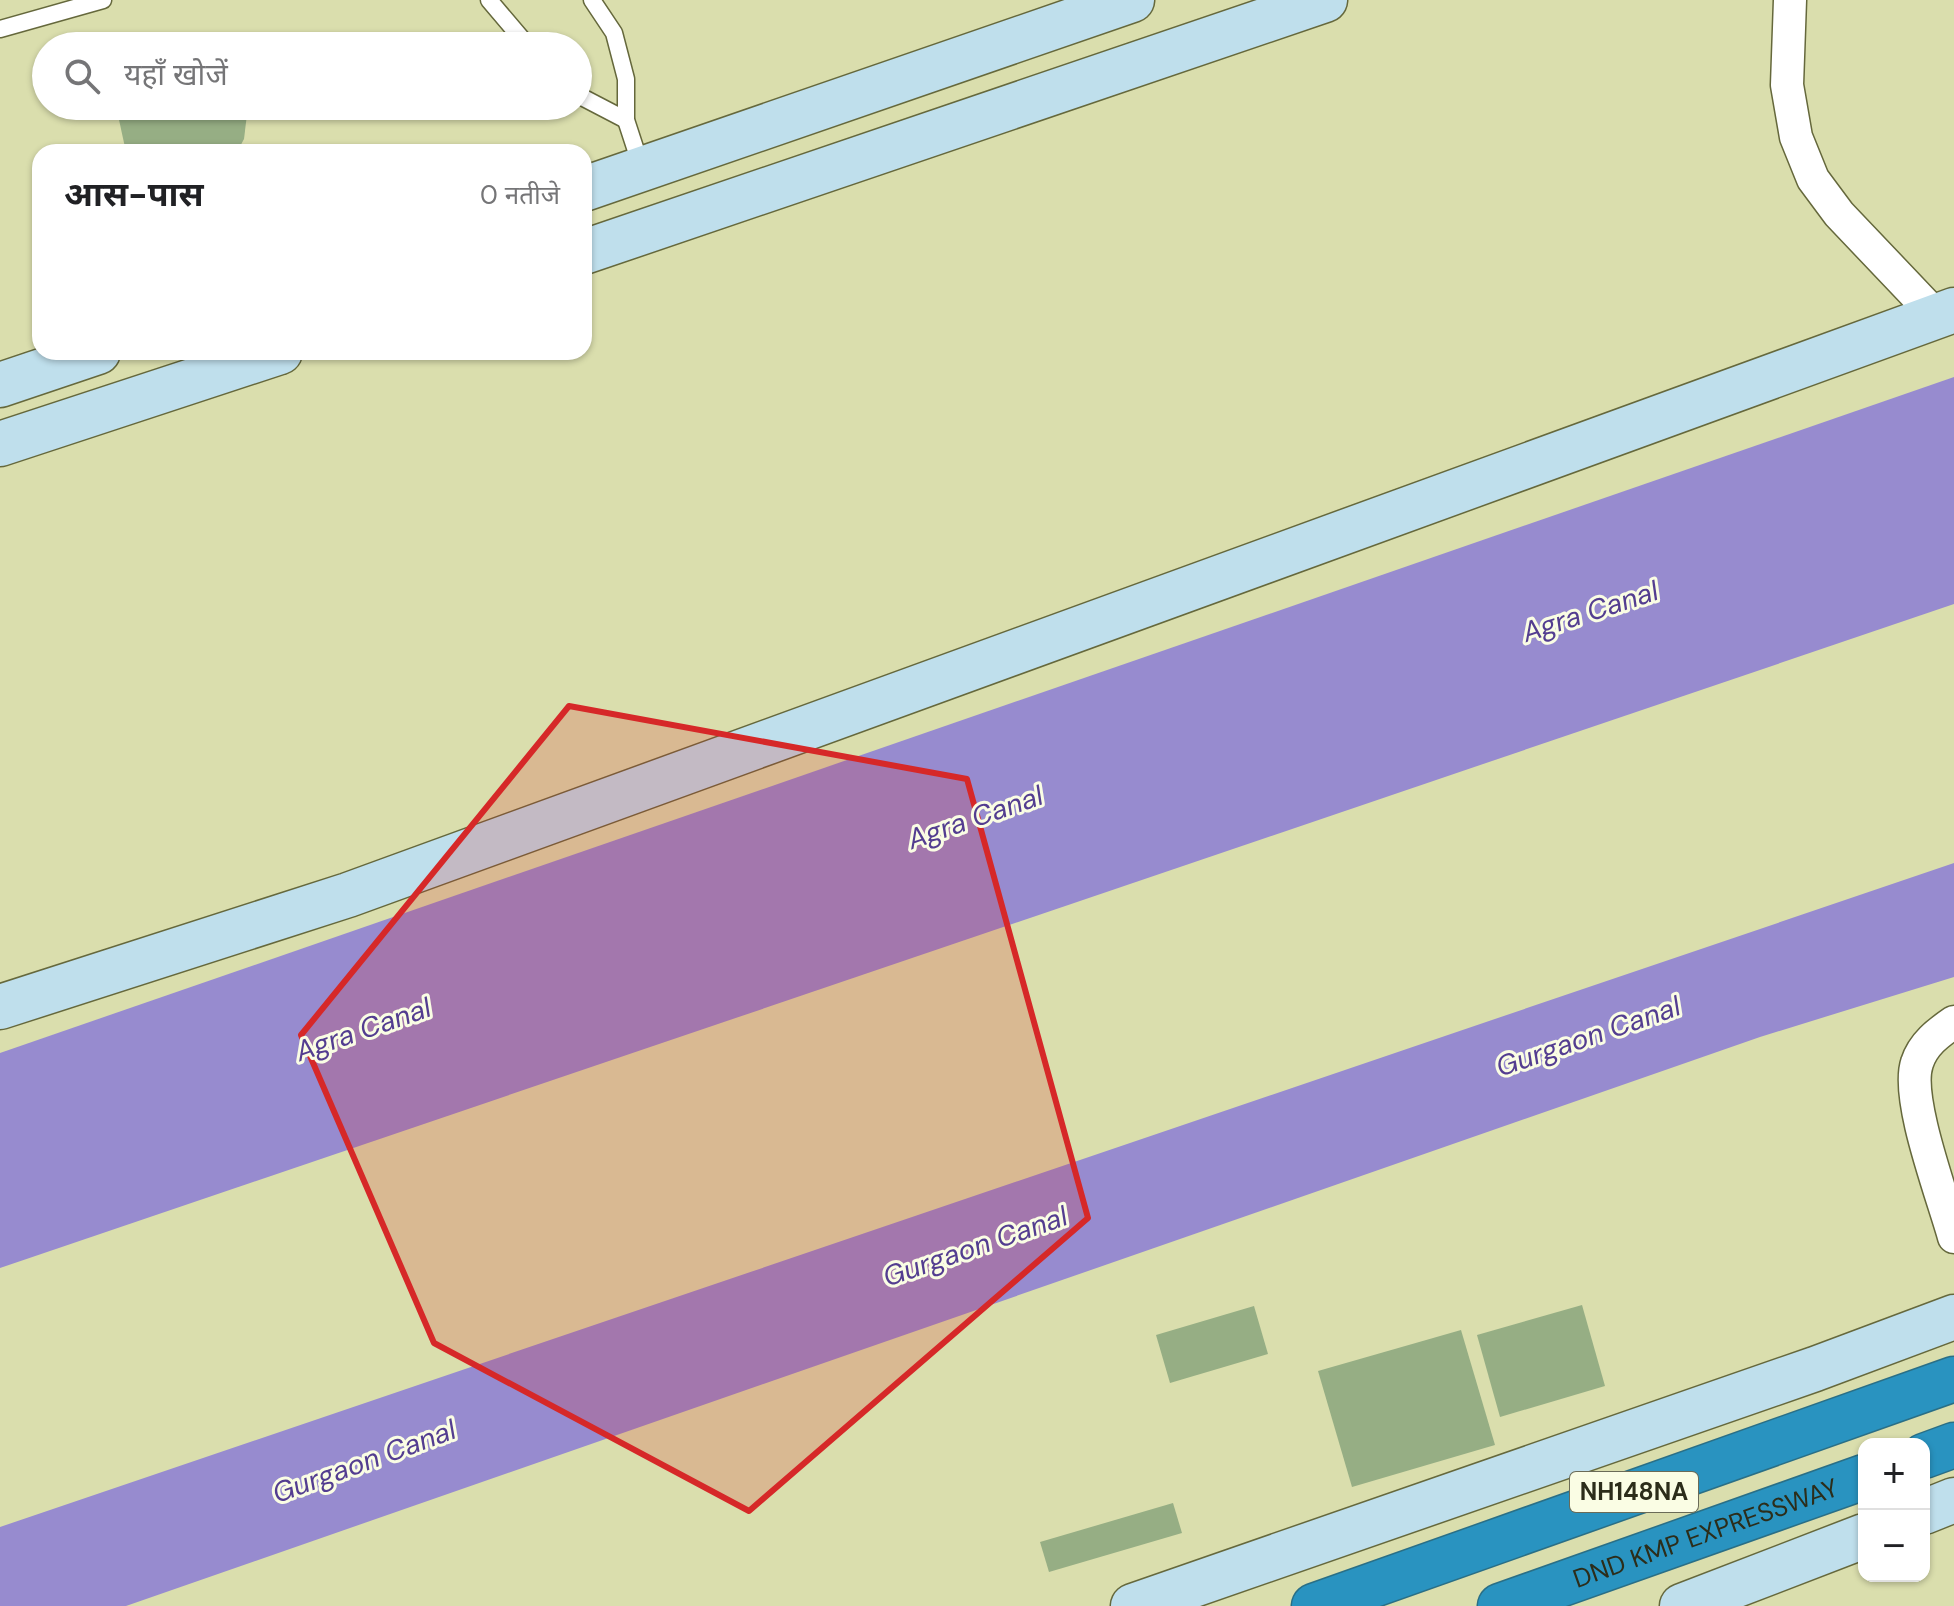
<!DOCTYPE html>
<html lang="hi">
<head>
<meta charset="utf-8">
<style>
	:root { --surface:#fff; --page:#f2f2f2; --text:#202124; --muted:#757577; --line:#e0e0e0 }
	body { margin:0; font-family:"DM Sans","Noto Sans Devanagari",sans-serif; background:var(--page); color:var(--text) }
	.controls { position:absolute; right:24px; bottom:24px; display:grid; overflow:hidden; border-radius:16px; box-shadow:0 2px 6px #0004 }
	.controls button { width:72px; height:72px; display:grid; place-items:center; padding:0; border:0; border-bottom:2px solid var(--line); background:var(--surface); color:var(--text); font:40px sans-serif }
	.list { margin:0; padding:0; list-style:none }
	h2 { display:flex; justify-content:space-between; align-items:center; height:104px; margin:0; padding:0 32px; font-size:34px }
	h2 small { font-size:26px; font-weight:400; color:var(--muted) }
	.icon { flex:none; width:44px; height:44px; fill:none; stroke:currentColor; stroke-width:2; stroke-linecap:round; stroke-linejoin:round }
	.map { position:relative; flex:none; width:1954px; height:1606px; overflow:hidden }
	.search { position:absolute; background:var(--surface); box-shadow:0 2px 6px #0004; left:32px; top:32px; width:560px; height:88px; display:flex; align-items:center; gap:20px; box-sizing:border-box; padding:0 28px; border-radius:44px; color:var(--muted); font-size:30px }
	.panel { position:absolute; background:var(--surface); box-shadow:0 2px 6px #0004; left:32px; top:144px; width:560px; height:216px; border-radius:24px }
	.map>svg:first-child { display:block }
</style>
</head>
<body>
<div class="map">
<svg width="1954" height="1606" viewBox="0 0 1954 1606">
	<rect width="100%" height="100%" fill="#dadead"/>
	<g fill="#978bcf">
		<path d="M 1954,377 L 1954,604 L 0,1268 L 0,1053 Z"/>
		<path d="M 1954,863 L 1954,977 L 1760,1037 L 126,1606 L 0,1606 L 0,1527 Z"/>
	</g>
	<g fill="#96ae84">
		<path d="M 254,37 L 253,46 L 216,46 L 216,45 Z"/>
		<path d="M 116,106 L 248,106 L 244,139 L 237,152 L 126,152 Z"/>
		<path d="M 1582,1305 L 1605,1386 L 1500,1417 L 1477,1335 Z"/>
		<path d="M 1254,1306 L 1268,1354 L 1170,1383 L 1156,1335 Z"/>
		<path d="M 1461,1330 L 1495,1445 L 1352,1487 L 1318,1371 Z"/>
		<path d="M 1173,1503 L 1182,1533 L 1049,1572 L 1040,1542 Z"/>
	</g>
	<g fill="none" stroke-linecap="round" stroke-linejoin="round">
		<defs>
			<g id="lane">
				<path d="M 489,0 L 528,46"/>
				<path d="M 592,0 L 614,33 L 626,79 L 626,120 L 641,166"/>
				<path d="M 0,29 L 103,0"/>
				<path d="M 578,95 L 626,120"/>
			</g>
			<g id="street">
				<path d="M 1790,0 L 1787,85 L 1796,137 L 1813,179 L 1839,214 L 1936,316"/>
				<path d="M 1954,1022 C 1938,1033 1923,1044 1917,1063 C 1905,1098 1943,1197 1954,1237"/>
			</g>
			<g id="secondary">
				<path d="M 584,189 L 1132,0"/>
				<path d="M 584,252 L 1325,0"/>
				<path d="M 0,385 L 98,352"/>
				<path d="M 0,444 L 280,352"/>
				<path d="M 0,1007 L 348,895 L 1954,310"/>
				<path d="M 1924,1512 L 1954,1500"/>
				<path d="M 1133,1606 L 1815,1369 L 1954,1317"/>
				<path d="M 1682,1606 L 1864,1536"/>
			</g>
			<g id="highway">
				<path d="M 1924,1456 L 1954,1445"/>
				<path d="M 1314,1606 L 1954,1379"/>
				<path id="s1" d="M 1500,1606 L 1864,1477"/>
			</g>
		</defs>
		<use href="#lane" stroke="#65683c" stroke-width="19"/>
		<use href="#street" stroke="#65683c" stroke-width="35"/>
		<use href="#secondary" stroke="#65683c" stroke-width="47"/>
		<use href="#highway" stroke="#2a6f86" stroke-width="47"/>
		<use href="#lane" stroke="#fff" stroke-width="16"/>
		<use href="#street" stroke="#fff" stroke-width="32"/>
		<use href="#secondary" stroke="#bfdfec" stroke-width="44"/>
		<use href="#highway" stroke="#2993c0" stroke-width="44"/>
	</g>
	<path fill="#d62828" fill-opacity="0.2" stroke="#d62828" stroke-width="6" stroke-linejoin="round" d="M 569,706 L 967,779 L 1088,1218 L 749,1511 L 434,1343 L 301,1035 Z"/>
	<g text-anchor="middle" stroke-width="6" stroke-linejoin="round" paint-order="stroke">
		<rect fill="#fafde4" stroke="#6a6b57" stroke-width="2" x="1570" y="1472" width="128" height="40" rx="6"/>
		<g font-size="24" font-weight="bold" fill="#2c2d1a">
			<text x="1634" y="1500">NH148NA</text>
		</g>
		<g font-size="26" fill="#2c2d1a" stroke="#fafde4">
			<text dy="9" stroke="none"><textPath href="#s1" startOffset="218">DND KMP EXPRESSWAY</textPath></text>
		</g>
		<g font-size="28" font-style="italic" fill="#533d90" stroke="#fafde4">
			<text transform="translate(1590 611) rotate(-18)" y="10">Agra Canal</text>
			<text transform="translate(975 817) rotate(-19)" y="10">Agra Canal</text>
			<text transform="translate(363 1029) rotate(-19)" y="10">Agra Canal</text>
			<text transform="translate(1588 1036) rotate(-19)" y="10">Gurgaon Canal</text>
			<text transform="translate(975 1246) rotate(-19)" y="10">Gurgaon Canal</text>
			<text transform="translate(364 1461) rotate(-20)" y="10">Gurgaon Canal</text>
		</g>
	</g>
</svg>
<div class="controls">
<button>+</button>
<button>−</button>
</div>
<div class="search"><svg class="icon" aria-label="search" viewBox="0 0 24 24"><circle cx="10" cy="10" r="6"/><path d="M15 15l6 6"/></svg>यहाँ खोजें</div>
<section class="panel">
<h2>आस-पास<small>0 नतीजे</small></h2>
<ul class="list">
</ul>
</section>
</div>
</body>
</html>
